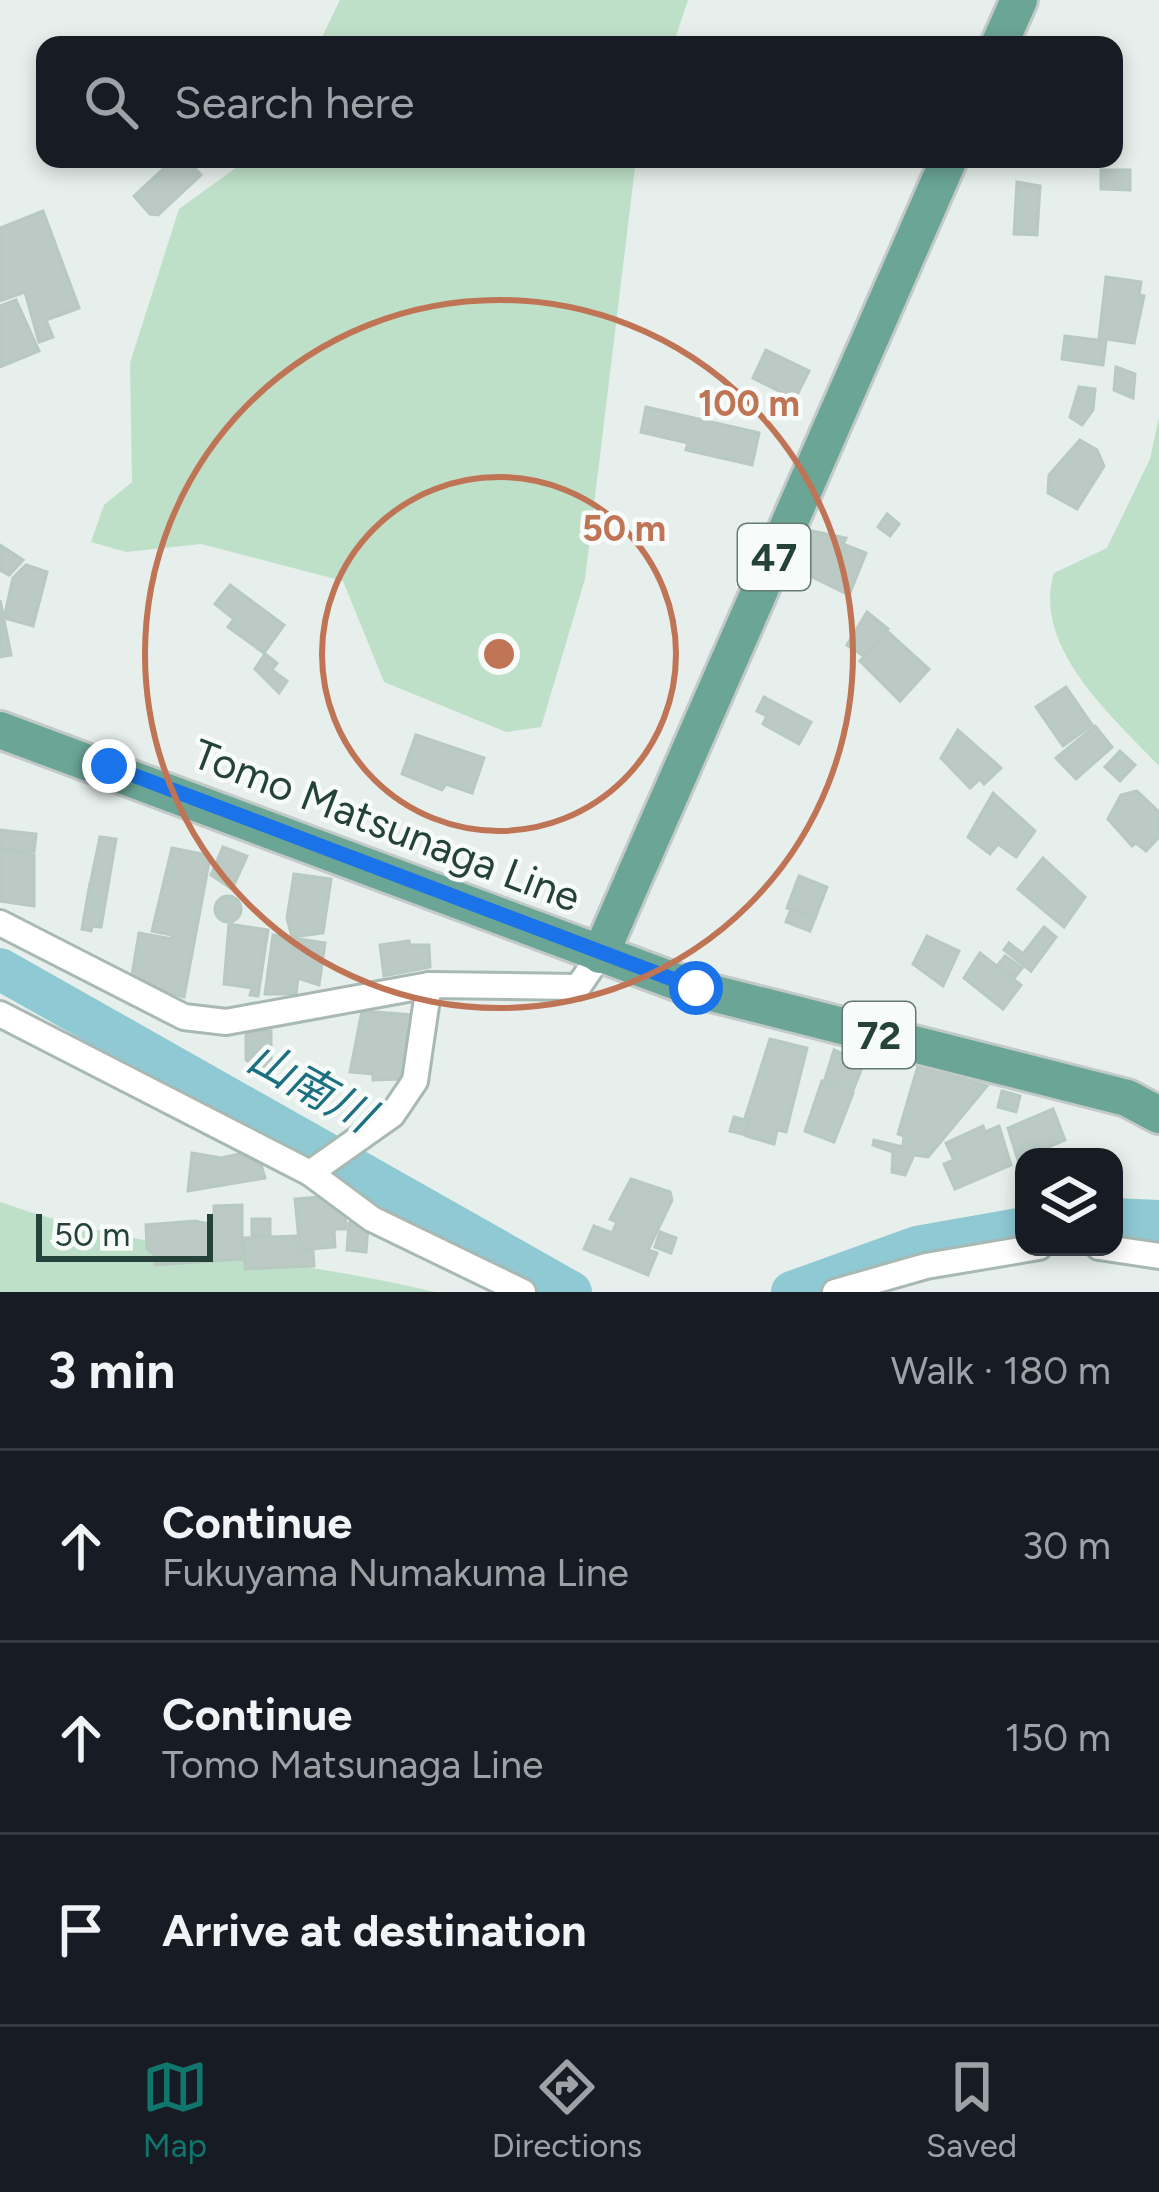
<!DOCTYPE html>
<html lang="en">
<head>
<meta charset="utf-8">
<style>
	:root { --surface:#171b24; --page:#242831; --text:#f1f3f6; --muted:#9ea1a6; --line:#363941; --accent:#0f766e }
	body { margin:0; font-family:Figtree,"Noto Sans JP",sans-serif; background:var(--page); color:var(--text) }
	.controls { position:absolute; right:36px; bottom:36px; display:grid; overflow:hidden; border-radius:24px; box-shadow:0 6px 18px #0003 }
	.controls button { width:108px; height:108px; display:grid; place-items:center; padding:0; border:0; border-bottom:3px solid var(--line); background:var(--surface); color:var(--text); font:60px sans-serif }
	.scale { position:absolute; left:36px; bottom:30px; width:177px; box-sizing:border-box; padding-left:12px; border:6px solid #24423a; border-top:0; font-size:33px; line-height:42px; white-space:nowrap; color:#24423a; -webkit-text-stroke:9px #f7fbf9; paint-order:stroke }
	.stop { position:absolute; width:36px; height:36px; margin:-27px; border:9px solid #1a73e8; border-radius:50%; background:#fff }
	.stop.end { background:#1a73e8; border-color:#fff; box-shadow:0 3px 12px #0008 }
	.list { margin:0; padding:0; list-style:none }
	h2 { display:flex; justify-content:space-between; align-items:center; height:156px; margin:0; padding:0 48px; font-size:51px }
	h2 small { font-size:39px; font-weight:400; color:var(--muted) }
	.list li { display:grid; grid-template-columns:78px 1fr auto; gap:36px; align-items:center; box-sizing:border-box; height:192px; padding:0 48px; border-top:3px solid var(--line) }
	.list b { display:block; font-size:45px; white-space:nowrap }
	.list p { margin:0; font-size:39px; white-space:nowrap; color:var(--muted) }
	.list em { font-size:39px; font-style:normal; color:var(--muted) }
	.icon { flex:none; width:66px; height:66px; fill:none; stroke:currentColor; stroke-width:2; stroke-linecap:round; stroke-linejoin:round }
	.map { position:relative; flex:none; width:1159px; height:1292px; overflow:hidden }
	.search { position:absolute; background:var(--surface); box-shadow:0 6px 18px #0003; left:36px; right:36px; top:36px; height:132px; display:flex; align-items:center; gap:30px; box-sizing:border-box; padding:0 42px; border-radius:24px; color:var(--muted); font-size:45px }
	.sheet { height:732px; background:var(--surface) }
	nav { display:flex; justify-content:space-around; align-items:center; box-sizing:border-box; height:168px; border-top:3px solid var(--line); background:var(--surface); font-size:33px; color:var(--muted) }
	nav a { display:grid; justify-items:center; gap:6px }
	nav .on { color:var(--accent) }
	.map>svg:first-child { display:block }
</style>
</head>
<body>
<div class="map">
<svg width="1159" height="1292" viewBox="0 0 1159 1292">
	<rect width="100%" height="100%" fill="#e6efeb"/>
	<g fill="#bfe0c8">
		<path d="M 340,0 L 688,0 L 673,45 L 318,45 Z"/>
		<path d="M 248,159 L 636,159 L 585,579 L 541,727 L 506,732 L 384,682 L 343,581 L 201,544 L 126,552 L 91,542 L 104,505 L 132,482 L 130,363 L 179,209 Z"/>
		<path d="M 1159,417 L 1159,766 C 1114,718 1031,647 1054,573 L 1107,548 L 1150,459 Z"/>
		<path d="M 0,1202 C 140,1252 290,1257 435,1292 L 0,1292 Z"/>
	</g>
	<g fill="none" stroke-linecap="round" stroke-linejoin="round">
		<g stroke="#8ec9d4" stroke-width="42">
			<path d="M 0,969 L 571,1292"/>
			<path d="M 1114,1219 L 1159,1221"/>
			<path d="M 792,1292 L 917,1247 L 1024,1228"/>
		</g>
	</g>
	<g fill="#bbcac4" stroke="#b8c9c2" stroke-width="3">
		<path d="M 174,159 L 186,159 L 201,175 L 158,215 L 150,214 L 134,196 Z"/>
		<path d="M 1101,170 L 1130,170 L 1130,190 L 1101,189 Z"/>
		<path d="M 1017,182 L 1040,186 L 1037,235 L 1014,234 Z"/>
		<path d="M 43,211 L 79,308 L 46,320 L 53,337 L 39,342 L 25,292 L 0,301 L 0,228 Z"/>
		<path d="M 1106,277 L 1141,282 L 1139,295 L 1144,296 L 1134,343 L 1099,338 Z"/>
		<path d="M 16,300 L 39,351 L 0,367 L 0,306 Z"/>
		<path d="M 1065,336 L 1106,341 L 1103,365 L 1062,359 Z"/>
		<path d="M 766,350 L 809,371 L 795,399 L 753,378 Z"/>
		<path d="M 1116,367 L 1135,374 L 1133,398 L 1114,390 Z"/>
		<path d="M 1079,387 L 1095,389 L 1093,410 L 1082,425 L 1070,417 Z"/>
		<path d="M 646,407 L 759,433 L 752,465 L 686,450 L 688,443 L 641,432 Z"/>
		<path d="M 1080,440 L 1097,450 L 1104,466 L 1077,509 L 1048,493 L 1049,475 Z"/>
		<path d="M 887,514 L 899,524 L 890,536 L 878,527 Z"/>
		<path d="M 812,531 L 846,538 L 843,544 L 866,553 L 849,595 L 796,569 Z"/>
		<path d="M 0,545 L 23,560 L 9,575 L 0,570 Z"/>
		<path d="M 26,565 L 47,572 L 33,626 L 4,618 L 13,578 Z"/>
		<path d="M 230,585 L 284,625 L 264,653 L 228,627 L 234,619 L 215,604 Z"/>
		<path d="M 0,600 L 11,655 L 0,657 Z"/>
		<path d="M 867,612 L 888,629 L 864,656 L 847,645 Z"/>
		<path d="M 887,631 L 929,669 L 900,701 L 860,661 Z"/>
		<path d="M 265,654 L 277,663 L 272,670 L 287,681 L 279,693 L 255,669 Z"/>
		<path d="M 1066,687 L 1092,725 L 1063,746 L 1036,707 Z"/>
		<path d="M 764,697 L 811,722 L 799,744 L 763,724 L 767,716 L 757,711 Z"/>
		<path d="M 1095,726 L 1112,747 L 1076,779 L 1056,758 Z"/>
		<path d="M 958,730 L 1001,768 L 984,784 L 980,779 L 970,788 L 941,758 Z"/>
		<path d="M 416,735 L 484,758 L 472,793 L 446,784 L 442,790 L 402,774 Z"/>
		<path d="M 1120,751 L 1135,765 L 1120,781 L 1105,767 Z"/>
		<path d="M 1137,791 L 1159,812 L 1159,837 L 1146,851 L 1136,843 L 1132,846 L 1108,819 L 1121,795 Z"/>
		<path d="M 993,793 L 1035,831 L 1016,857 L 998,844 L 990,854 L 968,837 Z"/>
		<path d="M 0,830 L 36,834 L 34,852 L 0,849 Z"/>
		<path d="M 100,837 L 116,839 L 101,927 L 92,926 L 91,931 L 82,929 L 90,883 L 98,881 L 91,880 Z"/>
		<path d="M 223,847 L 247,856 L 232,889 L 211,875 Z"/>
		<path d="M 172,848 L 207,855 L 209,862 L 184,997 L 131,981 L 139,933 L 172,939 L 172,935 L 152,931 Z"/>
		<path d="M 0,850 L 34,855 L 34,906 L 0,901 Z"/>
		<path d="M 1043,858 L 1085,897 L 1064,927 L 1018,889 Z"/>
		<path d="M 294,874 L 331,879 L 323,933 L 292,937 L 287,918 Z"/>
		<path d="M 799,876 L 827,887 L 815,918 L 787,908 Z"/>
		<circle cx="228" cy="909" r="13"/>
		<path d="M 791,909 L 815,918 L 810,931 L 786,922 Z"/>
		<path d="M 229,924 L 268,930 L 258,996 L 250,995 L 252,988 L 224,984 Z"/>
		<path d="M 1044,927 L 1056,937 L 1031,971 L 1004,950 L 1009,943 L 1023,954 Z"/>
		<path d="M 273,935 L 325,943 L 319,985 L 298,978 L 296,994 L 265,994 Z"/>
		<path d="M 927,936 L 959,951 L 943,986 L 913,964 Z"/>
		<path d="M 409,941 L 410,945 L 429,945 L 430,967 L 384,976 L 380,945 Z"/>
		<path d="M 980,953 L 1021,985 L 1003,1009 L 964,978 Z"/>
		<path d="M 1005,956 L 1022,968 L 1015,977 L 998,965 Z"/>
		<path d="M 362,1011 L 415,1015 L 402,1079 L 373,1080 L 373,1074 L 350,1072 Z"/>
		<path d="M 246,1031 L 271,1031 L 271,1075 L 246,1060 Z"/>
		<path d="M 770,1039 L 807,1048 L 786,1132 L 777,1130 L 774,1144 L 746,1136 L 750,1119 L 745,1118 Z"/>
		<path d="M 834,1050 L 864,1063 L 853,1090 L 825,1079 Z"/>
		<path d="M 918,1066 L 987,1086 L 928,1157 L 914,1155 L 905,1175 L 892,1172 L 893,1152 L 873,1145 L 874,1140 L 903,1147 L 904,1136 L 898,1134 Z"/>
		<path d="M 822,1081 L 853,1093 L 834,1142 L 805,1131 Z"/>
		<path d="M 1002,1091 L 1020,1096 L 1016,1112 L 998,1107 Z"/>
		<path d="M 1053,1109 L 1065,1140 L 1018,1160 L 1008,1128 Z"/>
		<path d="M 734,1117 L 749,1121 L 746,1135 L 730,1131 Z"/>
		<path d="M 983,1126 L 985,1132 L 999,1126 L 1011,1165 L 955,1189 L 944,1164 L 954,1160 L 946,1143 Z"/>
		<path d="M 248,1152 L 258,1155 L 265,1178 L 188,1191 L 192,1153 L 221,1158 Z"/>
		<path d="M 631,1179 L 670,1192 L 672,1200 L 648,1250 L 657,1253 L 648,1275 L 584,1249 L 594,1226 L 612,1233 L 617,1222 L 610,1219 Z"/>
		<path d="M 331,1196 L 331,1207 L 345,1206 L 346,1229 L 334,1229 L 335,1247 L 300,1250 L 295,1199 Z"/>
		<path d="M 242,1205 L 242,1259 L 155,1265 L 154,1254 L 147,1249 L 146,1225 L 195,1221 L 214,1225 L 214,1206 Z"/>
		<rect x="252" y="1219" width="18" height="17"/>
		<path d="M 355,1220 L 368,1226 L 366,1252 L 347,1250 L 349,1223 Z"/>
		<path d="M 660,1232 L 676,1238 L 671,1253 L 655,1247 Z"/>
		<path d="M 296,1236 L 297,1252 L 313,1251 L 314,1266 L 245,1269 L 244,1238 Z"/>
	</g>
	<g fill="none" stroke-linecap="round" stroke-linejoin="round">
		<defs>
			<g id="minor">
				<path d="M 0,923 L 184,1017 L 226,1022 L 429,985 L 578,987 L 600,955"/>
				<path d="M 0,1014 L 310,1173 L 372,1219 L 523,1292"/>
				<path d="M 310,1173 L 392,1115 L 415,1081 L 429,985"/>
				<path d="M 1099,1247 L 1159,1256"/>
				<path d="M 835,1292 L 926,1266 L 1039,1247"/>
			</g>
			<g id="primary">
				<path d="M 999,45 L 1019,0"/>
				<path d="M 0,730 L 696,989 L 1127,1098 L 1159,1115"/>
				<path d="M 600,955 L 949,159"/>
			</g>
		</defs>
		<use href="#minor" stroke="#a8b8b2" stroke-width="30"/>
		<use href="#primary" stroke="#c2cac8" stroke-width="42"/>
		<use href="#minor" stroke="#fff" stroke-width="24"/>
		<use href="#primary" stroke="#6aa596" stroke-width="36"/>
	</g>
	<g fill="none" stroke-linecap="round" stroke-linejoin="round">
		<path stroke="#1a73e8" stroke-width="15" d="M 109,766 L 696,988"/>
	</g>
	<g fill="none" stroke="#c07456" stroke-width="6">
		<circle cx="499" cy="654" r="177"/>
		<circle cx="499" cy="654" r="354"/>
	</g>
	<g text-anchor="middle" stroke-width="9" stroke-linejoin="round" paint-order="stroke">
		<g fill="#f7fbf9" stroke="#637a73" stroke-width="3">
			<rect x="738" y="524" width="72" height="66" rx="9"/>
			<rect x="843" y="1002" width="72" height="66" rx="9"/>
		</g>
		<g font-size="39" font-weight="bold" fill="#24423a">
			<text x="774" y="571">47</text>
			<text x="879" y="1049">72</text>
		</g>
		<g font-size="42" fill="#24423a" stroke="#f7fbf9">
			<text transform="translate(387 825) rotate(21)" y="15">Tomo Matsunaga Line</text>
		</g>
		<g font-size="45" font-style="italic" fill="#1c6f80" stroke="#f7fbf9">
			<text transform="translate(311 1086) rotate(29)" y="16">山南川</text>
		</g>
	</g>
	<circle cx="499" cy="654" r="18" fill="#c07456" stroke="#f7fbf9" stroke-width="6"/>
	<g font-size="36" text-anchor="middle" font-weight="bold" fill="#c07456" stroke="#f7fbf9" stroke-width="9" stroke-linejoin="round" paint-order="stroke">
		<text x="749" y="416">100 m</text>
		<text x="624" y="541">50 m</text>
	</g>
</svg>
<div class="controls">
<button><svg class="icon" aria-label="layers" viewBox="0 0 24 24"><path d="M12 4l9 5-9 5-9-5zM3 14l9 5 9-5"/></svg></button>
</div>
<div class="scale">50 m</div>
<div class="stop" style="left:696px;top:988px"></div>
<div class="stop end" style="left:109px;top:766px"></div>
<div class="search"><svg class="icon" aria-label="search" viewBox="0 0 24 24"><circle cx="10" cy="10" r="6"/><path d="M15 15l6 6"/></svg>Search here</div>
</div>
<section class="sheet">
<h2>3 min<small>Walk · 180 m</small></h2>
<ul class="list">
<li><svg class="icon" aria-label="ahead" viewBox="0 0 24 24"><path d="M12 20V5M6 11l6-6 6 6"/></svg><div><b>Continue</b><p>Fukuyama Numakuma Line</p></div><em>30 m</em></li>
<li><svg class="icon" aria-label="ahead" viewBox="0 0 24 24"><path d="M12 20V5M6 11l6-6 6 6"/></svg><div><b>Continue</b><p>Tomo Matsunaga Line</p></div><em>150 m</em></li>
<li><svg class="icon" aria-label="arrive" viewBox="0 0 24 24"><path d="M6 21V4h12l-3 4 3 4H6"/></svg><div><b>Arrive at destination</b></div></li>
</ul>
</section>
<nav>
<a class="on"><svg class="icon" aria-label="map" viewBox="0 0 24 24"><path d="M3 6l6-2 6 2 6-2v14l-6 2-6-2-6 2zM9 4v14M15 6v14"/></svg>Map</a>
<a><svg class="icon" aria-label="directions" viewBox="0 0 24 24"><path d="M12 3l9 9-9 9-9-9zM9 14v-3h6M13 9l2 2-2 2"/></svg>Directions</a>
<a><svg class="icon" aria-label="saved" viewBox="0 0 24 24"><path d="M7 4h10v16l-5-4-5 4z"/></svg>Saved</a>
</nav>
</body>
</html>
